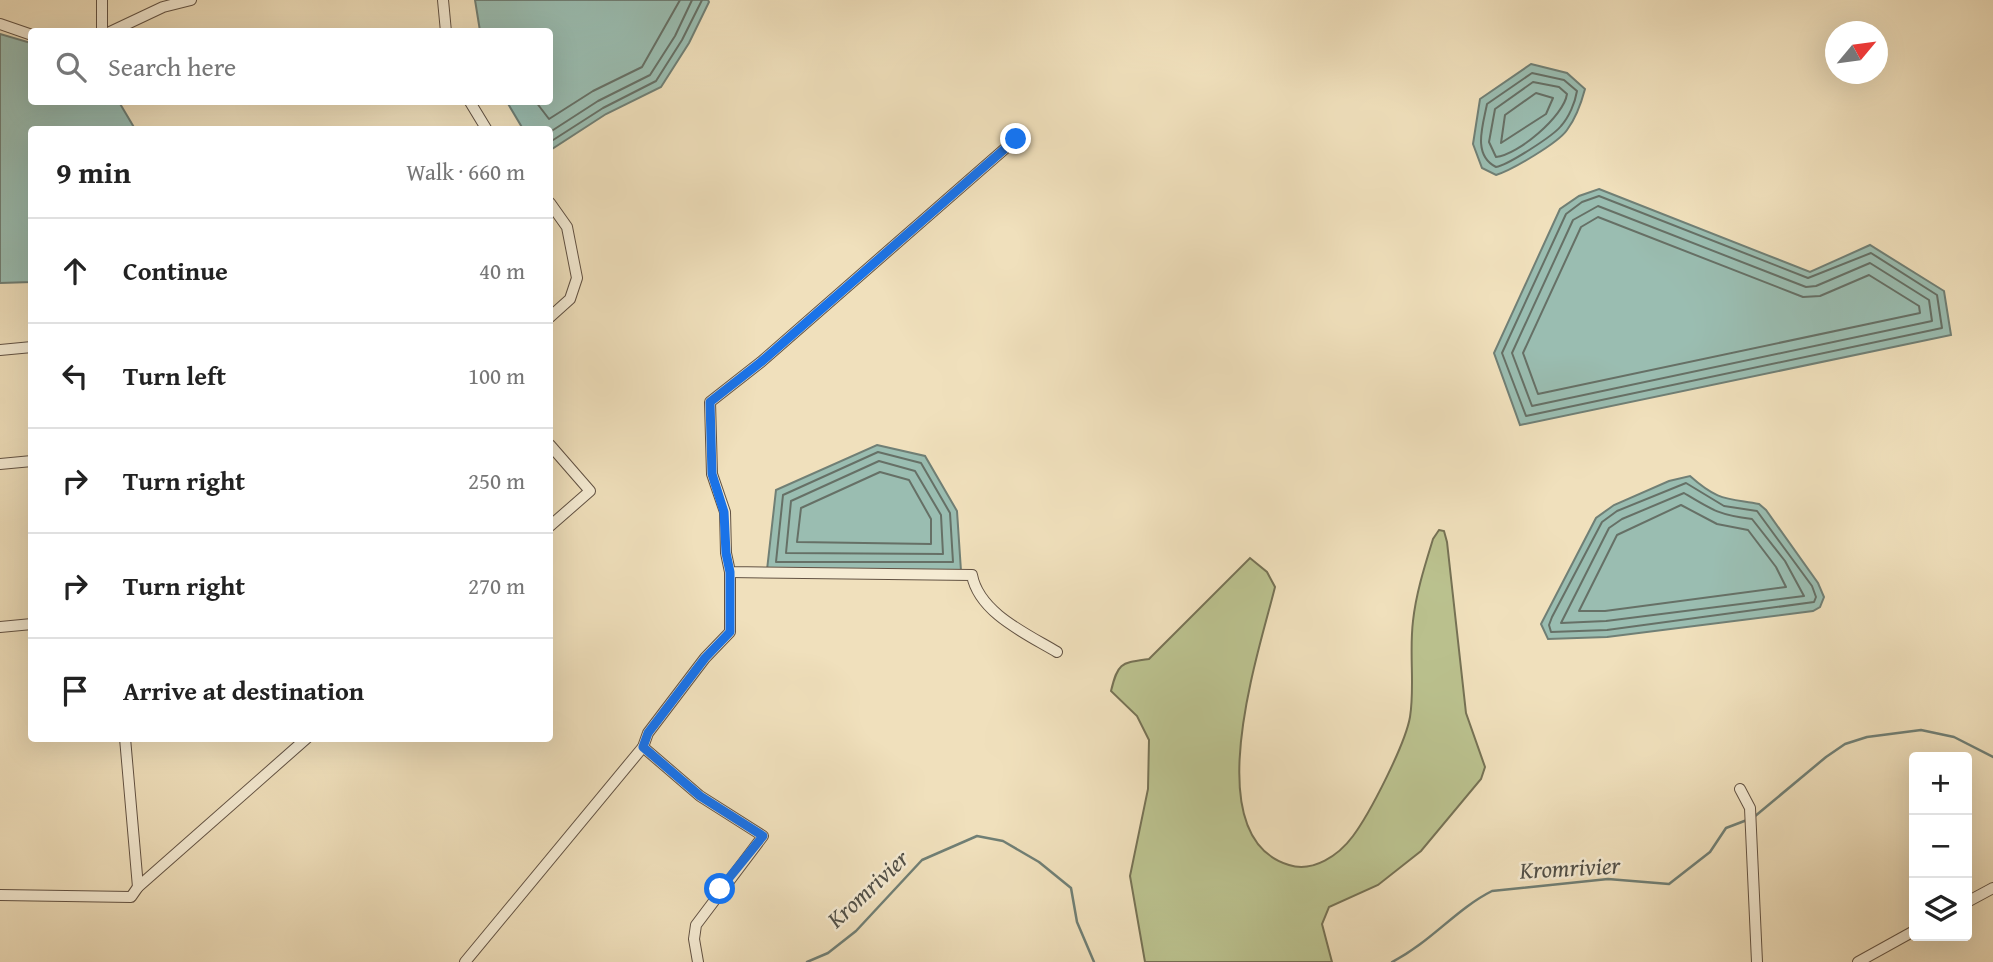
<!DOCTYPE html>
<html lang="en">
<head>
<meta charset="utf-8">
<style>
	:root { --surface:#fff; --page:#f2f2f2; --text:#222; --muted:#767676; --line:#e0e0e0 }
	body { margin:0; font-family:"Gentium Book Plus",serif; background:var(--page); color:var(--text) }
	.controls { position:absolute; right:21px; bottom:21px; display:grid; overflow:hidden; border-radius:7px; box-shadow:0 7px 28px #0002 }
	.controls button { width:63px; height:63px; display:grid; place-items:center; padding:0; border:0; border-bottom:2px solid var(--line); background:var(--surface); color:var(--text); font:35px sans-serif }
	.compass { position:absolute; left:1825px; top:21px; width:63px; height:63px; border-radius:50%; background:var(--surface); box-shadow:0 7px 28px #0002; rotate:61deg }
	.stop { position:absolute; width:21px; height:21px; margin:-16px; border:5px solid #1a73e8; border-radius:50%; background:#fff }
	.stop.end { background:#1a73e8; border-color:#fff; box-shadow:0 2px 7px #0008 }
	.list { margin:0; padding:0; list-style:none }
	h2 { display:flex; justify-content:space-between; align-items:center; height:91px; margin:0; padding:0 28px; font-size:30px }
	h2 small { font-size:23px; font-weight:400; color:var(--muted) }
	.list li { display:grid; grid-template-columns:46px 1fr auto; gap:21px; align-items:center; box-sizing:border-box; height:105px; padding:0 28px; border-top:2px solid var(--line) }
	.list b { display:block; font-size:26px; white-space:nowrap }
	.list em { font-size:23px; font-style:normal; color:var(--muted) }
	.icon { flex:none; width:38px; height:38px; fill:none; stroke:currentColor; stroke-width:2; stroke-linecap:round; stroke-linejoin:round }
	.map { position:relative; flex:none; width:1993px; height:962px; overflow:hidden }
	.search { position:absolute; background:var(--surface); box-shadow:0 7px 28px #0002; left:28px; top:28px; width:525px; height:77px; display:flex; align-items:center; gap:18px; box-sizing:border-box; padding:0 24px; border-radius:7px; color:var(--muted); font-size:26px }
	.panel { position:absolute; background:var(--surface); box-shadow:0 7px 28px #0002; left:28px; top:126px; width:525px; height:616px; border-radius:7px }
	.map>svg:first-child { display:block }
</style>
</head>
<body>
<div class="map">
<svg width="1993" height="962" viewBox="0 0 1993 962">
	<rect width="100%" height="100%" fill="#f0e0bc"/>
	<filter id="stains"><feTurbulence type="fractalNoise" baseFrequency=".00286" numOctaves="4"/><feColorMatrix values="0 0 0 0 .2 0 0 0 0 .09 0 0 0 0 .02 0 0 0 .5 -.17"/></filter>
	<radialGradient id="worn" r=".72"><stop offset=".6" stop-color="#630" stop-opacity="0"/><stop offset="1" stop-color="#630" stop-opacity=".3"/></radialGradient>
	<path fill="#bbc28f" stroke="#767255" stroke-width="2" d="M 1439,530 L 1444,531 L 1447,542 L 1466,713 L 1485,767 L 1481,779 L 1421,851 L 1378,885 L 1329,907 L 1322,924 L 1332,962 L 1145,962 L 1130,876 L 1148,789 L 1149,740 L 1137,716 L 1111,691 C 1118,662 1121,663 1149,659 L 1250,558 L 1267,572 L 1275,587 C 1259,652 1196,837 1289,865 C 1313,873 1339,855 1353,836 C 1370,813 1405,745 1410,717 C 1415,686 1409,653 1413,621 C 1416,593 1425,565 1433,539 Z"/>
	<g fill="#9abdb1" stroke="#707f75" stroke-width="2">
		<path d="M 475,0 L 708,0 L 709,2 L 689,43 L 661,87 L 606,114 L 552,149 L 550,149 L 550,130 L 523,129 L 507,102 L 550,102 L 550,32 L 480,31 Z"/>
		<path d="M 0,34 L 31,43 L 32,102 L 119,102 L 135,129 L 32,130 L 31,282 L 0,283 Z"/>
		<path d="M 1531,64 L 1567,73 L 1585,89 C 1581,104 1576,118 1567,130 C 1558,143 1512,170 1496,175 L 1482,168 L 1473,144 L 1480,99 Z"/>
		<path d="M 1599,189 L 1810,272 L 1870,245 L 1944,291 L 1951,335 L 1520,425 L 1494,353 L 1560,209 L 1579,196 Z"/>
		<path d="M 877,445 L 925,456 L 957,511 L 961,571 L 767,570 L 776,490 Z"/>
		<path d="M 1690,476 C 1718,501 1726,498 1759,504 L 1766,510 L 1818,583 L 1824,597 L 1820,607 L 1813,611 L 1607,637 L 1548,639 L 1541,624 L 1596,518 L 1614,505 L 1669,481 Z"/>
	</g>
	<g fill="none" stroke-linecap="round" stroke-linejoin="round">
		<g stroke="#667066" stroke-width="2">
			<path d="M 1532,73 L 1564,80 L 1577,91 C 1575,103 1569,117 1561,126 C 1553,136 1508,165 1496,167 C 1472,155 1483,125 1487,104 Z"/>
			<path d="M 1533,82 L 1559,87 L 1567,94 C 1564,116 1518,155 1496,157 L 1489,142 L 1495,109 Z"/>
			<path d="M 1536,93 L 1553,98 L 1546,114 L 1501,143 L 1505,115 Z"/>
			<path d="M 536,102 L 549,119 L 593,91 L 642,67 L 680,0"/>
			<path d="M 550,132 L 598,101 L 650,75 L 675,36 L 692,0"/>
			<path d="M 550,142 L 603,108 L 656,81 L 682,40 L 702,0"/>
			<path d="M 1599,196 L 1808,278 L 1871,253 L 1937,295 L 1942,328 L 1526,416 L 1502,353 L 1566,214 L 1582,202 Z"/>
			<path d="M 1598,206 L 1806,287 L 1816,286 L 1870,263 L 1929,300 L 1932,321 L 1532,406 L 1512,353 L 1573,220 Z"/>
			<path d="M 1598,217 L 1803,297 L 1820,296 L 1869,275 L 1919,306 L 1920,313 L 1538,394 L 1523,353 L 1581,227 Z"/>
			<path d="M 878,452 L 921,463 L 950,513 L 953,562 L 776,562 L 783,495 Z"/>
			<path d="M 879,461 L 915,471 L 941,515 L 943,554 L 786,553 L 791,501 Z"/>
			<path d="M 880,472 L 909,480 L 931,519 L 931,544 L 797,542 L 801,508 Z"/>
			<path d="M 1686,483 L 1724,506 L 1757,511 L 1812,586 L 1816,597 L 1814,602 L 1607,630 L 1551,632 L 1549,625 L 1552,617 L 1602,522 L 1617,511 Z"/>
			<path d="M 1684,493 C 1712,510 1719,515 1752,519 L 1785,561 L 1804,596 L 1606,621 L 1561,623 L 1609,528 L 1622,519 Z"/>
			<path d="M 1681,505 L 1717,524 L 1748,530 L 1776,567 L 1786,587 L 1605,611 L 1579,611 L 1617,535 Z"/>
		</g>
		<g stroke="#707f75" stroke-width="2.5">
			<path d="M 1754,817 L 1826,757 L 1845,744 L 1867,737 L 1921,730 L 1954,737 L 1993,757"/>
			<path d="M 807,962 L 828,953 L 856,931 L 922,860 L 977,836 L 1003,841 L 1039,862 L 1071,888 L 1077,922 L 1094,962"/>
			<path d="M 1392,962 C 1431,942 1456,909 1492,891 L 1608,879 L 1669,884 L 1710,852 L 1726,828 L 1747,820"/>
		</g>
		<defs>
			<g id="minor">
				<path d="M 443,0 L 446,32"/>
				<path d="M 0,24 L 32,35"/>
				<path d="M 102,32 L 102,0"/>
				<path d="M 110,32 L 163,7 L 191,0"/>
				<path d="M 470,102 L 487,130"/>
				<path d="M 1016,139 L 761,362 L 710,402 L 712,474 L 725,512 L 726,553 L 730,572 L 972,575 C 979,613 1027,634 1057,652"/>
				<path d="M 550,203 L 567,227 L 577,278 L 570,299 L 550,317"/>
				<path d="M 0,350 L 32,347"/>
				<path d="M 550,445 L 590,491 L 550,526"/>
				<path d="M 0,464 L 32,461"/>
				<path d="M 0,627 L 32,624"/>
				<path d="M 125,738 L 138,887"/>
				<path d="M 1740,789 L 1750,808 L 1757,962"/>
				<path d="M 0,895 L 131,897 L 138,887 L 307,738"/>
				<path d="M 1967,902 L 1993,888"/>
				<path d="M 465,962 L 643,747"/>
				<path d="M 698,962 L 694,939 L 696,925 L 763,836 L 700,796 L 643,747 L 648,733 L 705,658 L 730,632 L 730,572"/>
				<path d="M 1858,962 L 1914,931"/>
			</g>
		</defs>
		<use href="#minor" stroke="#625243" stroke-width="12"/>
		<use href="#minor" stroke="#f5ebd3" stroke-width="10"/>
	</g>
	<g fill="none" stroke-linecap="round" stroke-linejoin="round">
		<path stroke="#1a73e8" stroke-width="9" d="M 720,889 L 763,836 L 700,796 L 643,747 L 648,733 L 705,658 L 730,632 L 730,572 L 726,553 L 724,512 L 712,474 L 710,402 L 761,362 L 1016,139"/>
	</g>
	<g text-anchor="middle" stroke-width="5" stroke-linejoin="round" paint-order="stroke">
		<g font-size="24" font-style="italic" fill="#515048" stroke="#f5ebd3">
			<text transform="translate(1570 868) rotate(-3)" y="8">Kromrivier</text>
			<text transform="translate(868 889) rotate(-43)" y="8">Kromrivier</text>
		</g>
	</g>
	<rect width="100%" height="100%" filter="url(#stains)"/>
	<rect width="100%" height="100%" fill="url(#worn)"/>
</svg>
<div class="controls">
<button>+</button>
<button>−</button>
<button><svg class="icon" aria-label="layers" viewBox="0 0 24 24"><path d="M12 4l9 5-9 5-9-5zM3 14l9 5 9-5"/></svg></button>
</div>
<svg class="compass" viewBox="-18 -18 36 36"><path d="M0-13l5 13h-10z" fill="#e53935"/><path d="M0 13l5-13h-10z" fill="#767676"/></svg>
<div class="stop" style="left:720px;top:889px"></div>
<div class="stop end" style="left:1016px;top:139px"></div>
<div class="search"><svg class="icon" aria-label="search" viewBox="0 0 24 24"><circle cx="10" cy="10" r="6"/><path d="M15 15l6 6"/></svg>Search here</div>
<section class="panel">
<h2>9 min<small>Walk · 660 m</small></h2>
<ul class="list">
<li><svg class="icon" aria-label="ahead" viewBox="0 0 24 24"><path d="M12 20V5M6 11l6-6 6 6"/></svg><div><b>Continue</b></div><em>40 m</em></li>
<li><svg class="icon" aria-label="left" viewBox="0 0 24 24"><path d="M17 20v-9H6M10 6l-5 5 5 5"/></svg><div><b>Turn left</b></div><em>100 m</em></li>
<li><svg class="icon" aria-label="right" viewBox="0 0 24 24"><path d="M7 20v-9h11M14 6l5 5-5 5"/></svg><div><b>Turn right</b></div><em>250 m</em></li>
<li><svg class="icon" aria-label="right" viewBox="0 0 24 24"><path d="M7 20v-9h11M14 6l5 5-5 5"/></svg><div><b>Turn right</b></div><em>270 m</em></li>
<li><svg class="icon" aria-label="arrive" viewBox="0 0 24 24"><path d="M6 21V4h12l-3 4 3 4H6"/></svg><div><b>Arrive at destination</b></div></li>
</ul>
</section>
</div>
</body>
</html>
